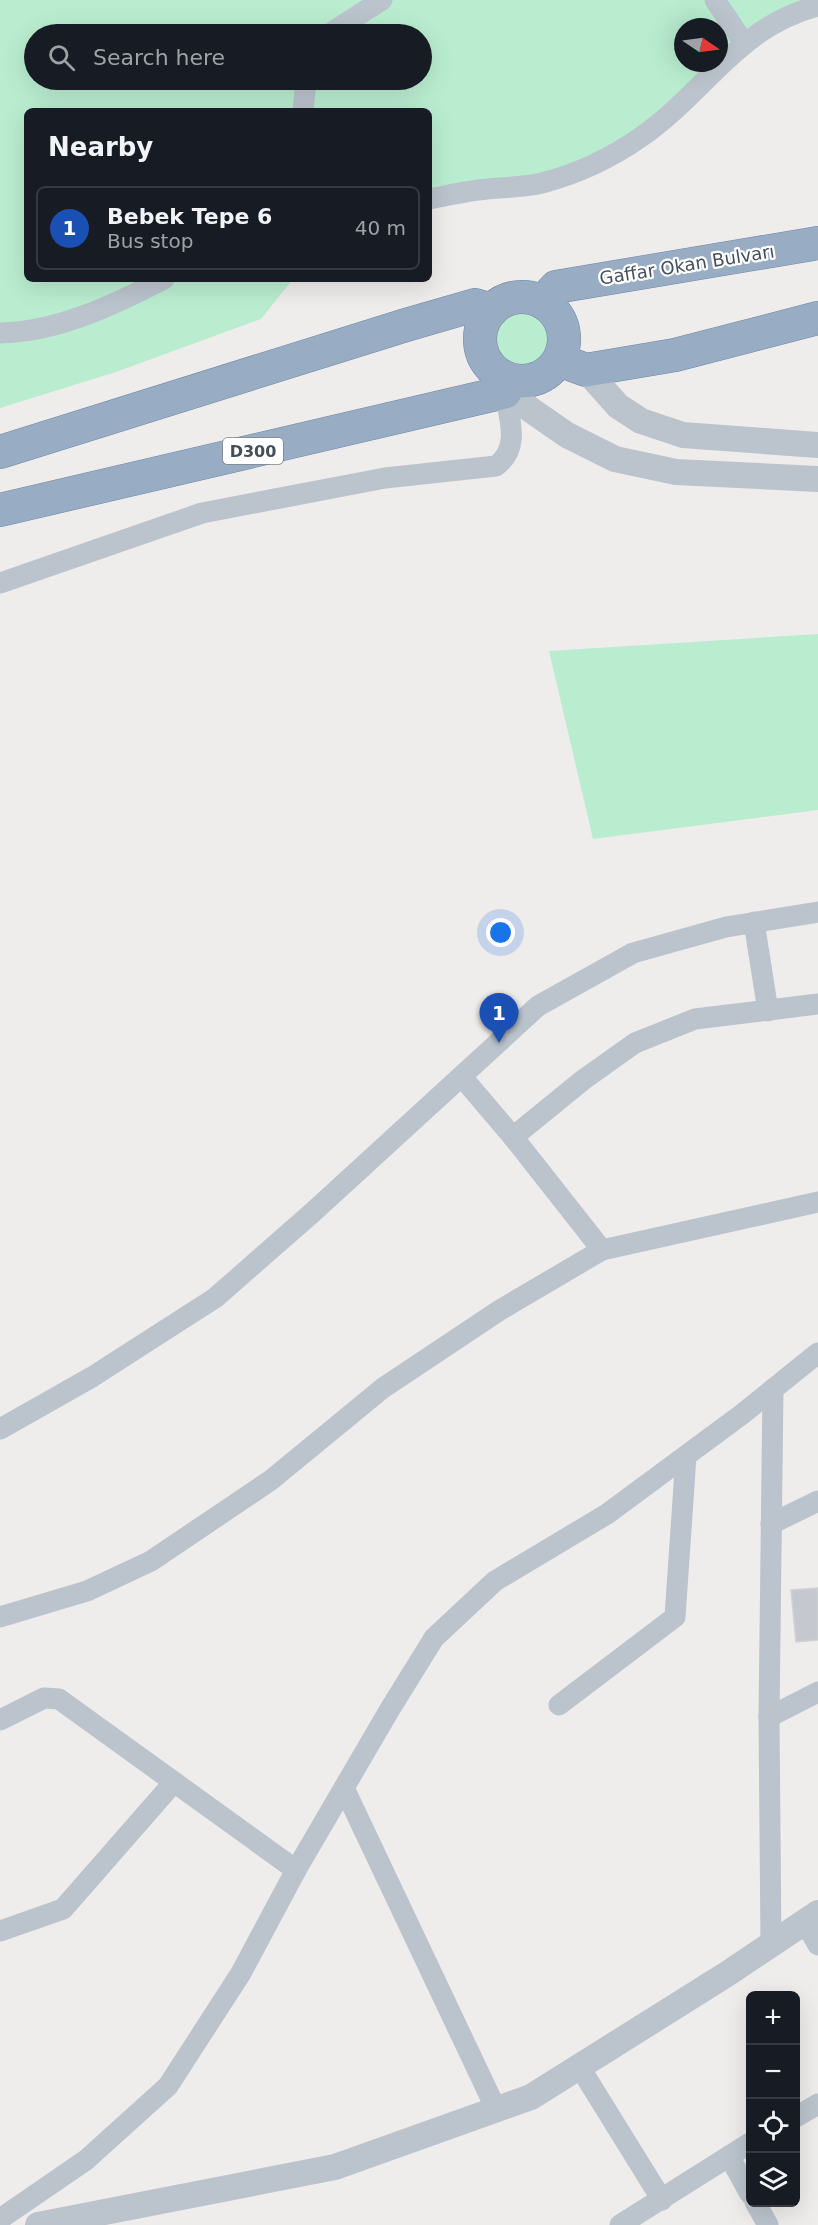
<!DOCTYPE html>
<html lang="en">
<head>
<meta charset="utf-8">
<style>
	:root { --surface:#171b24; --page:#242831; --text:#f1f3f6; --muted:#9ea1a6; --line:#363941; --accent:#1c69da }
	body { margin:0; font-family:"DejaVu Sans",sans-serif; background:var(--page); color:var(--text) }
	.controls { position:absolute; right:18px; bottom:18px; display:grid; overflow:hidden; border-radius:9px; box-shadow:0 6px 24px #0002 }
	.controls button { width:54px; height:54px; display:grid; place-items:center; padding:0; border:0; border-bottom:2px solid var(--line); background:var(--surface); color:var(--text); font:30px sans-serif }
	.compass { position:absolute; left:674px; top:18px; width:54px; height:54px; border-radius:50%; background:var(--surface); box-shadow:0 6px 24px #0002; rotate:103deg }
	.you { position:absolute; left:501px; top:933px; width:21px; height:21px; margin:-15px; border:4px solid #fff; border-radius:50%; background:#1a73e8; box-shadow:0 0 0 9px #1a73e833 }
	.badge { display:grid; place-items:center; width:39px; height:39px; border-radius:50%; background:var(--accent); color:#fff; font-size:20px; font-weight:700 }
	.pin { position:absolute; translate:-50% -50px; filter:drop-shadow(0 2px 3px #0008) }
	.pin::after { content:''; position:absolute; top:32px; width:21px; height:18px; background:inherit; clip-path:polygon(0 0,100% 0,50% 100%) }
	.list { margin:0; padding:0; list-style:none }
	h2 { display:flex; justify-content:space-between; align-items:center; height:78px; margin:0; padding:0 24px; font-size:26px }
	h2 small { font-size:20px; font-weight:400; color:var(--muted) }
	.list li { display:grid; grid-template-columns:39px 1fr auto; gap:18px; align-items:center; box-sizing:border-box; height:84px; margin:0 12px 12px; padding:0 12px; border:2px solid var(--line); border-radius:9px }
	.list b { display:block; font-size:22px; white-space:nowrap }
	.list p { margin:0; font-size:20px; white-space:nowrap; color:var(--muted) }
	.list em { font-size:20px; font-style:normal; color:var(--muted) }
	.icon { flex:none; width:33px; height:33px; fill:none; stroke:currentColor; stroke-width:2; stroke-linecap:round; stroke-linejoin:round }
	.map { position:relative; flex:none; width:818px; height:2225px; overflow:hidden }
	.search { position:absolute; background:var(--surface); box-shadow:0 6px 24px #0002; left:24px; top:24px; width:408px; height:66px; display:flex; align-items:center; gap:15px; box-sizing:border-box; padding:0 21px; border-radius:33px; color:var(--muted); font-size:22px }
	.panel { position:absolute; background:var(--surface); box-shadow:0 6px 24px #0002; left:24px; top:108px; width:408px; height:174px; border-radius:9px }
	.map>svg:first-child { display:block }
</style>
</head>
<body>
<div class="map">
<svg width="818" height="2225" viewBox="0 0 818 2225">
	<rect width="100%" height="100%" fill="#efecec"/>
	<g fill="#baedd0" fill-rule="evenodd">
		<path d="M 0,0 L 818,0 L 777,30 L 635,150 L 429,203 L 429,111 L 27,111 L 27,279 L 293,279 L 261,319 L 116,372 L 0,408 ZM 683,27 L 719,27 L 719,63 L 683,63 ZM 34,34 L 422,34 L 422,80 L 34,80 Z"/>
		<circle cx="522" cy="339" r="26"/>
		<path d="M 818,634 L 818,810 L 593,839 L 549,651 Z"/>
	</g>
	<path fill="#c6c8cf" stroke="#d0d2d8" stroke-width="1.5" d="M 818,1588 L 818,1640 L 796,1642 L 791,1590 Z"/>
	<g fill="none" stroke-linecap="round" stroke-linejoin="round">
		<defs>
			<g id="trunk">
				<circle cx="522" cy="339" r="42"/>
				<path d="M 542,302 L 556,287 L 818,243"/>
				<path d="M 559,360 L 586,370 L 675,355 L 818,318"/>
				<path d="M 0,452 L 406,325 L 475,305 L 492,310"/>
				<path d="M 0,510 L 505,392 L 507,379"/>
			</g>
		</defs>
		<use href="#trunk" stroke="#7088a7" stroke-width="34"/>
		<g stroke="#bbc3cc" stroke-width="21">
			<path d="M 715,0 L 744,43"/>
			<path d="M 329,34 L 382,0"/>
			<path d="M 303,111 L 306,80"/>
			<path d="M 429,199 C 445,196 462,192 478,190 C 500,187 521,188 542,183 C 577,174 611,158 641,137 C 705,93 738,26 818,6"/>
			<path d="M 0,333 C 57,332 114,305 164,279"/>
			<path d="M 0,583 L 202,513 L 385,478 L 496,466 C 521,448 509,418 505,392"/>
			<path d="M 754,922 L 768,1011"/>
			<path d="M 462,1077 L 513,1137 L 602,1250"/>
			<path d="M 513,1137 L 583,1080 L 635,1043 L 695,1019 L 818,1004"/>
			<path d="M 0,1429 L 92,1377 L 215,1298 L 312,1213 L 538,1006 L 633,953 L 726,927 L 818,912"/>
			<path d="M 771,1524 L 818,1501"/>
			<path d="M 0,1617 L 87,1591 L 151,1561 L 271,1480 L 383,1388 L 500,1310 L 602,1250 L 818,1202"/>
			<path d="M 559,1705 L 675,1617 L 686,1456"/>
			<path d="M 769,1717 L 818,1692"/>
			<path d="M 0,1720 L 44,1698 L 59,1699 L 296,1870"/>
			<path d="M 344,1788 L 496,2109"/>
			<path d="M 805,1922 L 818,1945"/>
			<path d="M 0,1931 L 63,1909 L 174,1782"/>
			<path d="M 771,1944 L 769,1717 L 773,1389"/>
			<path d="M 579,2066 L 662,2200"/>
			<path d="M 796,2117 L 818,2104"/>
			<path d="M 729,2156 L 750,2194"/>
			<path d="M 755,2202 L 768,2225"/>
			<path d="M 0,2219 L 86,2160 L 168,2086 L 241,1973 L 296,1870 L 390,1709 L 434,1638 L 495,1581 L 607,1514 L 741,1415 L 818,1353"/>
			<path d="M 620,2225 L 750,2143"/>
		</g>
		<g stroke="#bbc3cc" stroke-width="26">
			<path d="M 586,370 L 618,406 L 641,421 L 683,435 L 818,445"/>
			<path d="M 505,392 L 567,435 L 615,459 L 676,472 L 818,479"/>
			<path d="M 38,2225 L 335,2167 L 531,2097 L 727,1974 L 818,1913"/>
		</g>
		<use href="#trunk" stroke="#98acc3" stroke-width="33"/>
	</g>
	<g text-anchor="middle" stroke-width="4.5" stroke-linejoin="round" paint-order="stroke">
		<rect fill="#fff" stroke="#7d848b" stroke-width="1.5" x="223" y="438" width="60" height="26" rx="4.5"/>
		<g font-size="16" font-weight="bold" fill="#454f59">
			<text x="253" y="457">D300</text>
		</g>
		<g font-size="18" fill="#454f59" stroke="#fff">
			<text transform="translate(687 265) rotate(-9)" y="6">Gaffar Okan Bulvarı</text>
		</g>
	</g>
</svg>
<div class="controls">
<button>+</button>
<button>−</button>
<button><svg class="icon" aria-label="locate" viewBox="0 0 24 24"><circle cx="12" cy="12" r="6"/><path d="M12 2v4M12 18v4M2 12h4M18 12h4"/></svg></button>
<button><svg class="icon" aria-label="layers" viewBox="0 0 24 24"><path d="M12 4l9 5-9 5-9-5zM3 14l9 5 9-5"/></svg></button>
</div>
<svg class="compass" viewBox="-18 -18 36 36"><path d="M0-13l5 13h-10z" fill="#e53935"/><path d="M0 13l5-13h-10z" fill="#9ea1a6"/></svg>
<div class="you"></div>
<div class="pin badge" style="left:499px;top:1043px;background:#1a4fb4">1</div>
<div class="search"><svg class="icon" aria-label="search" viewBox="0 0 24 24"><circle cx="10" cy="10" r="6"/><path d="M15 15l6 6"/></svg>Search here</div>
<section class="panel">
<h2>Nearby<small></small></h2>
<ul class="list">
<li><span class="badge" style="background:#1a4fb4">1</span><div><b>Bebek Tepe 6</b><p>Bus stop</p></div><em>40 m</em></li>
</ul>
</section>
</div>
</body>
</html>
